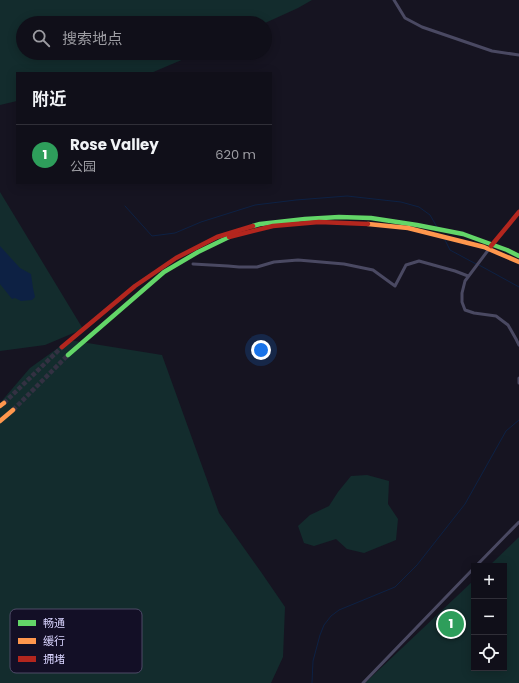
<!DOCTYPE html>
<html lang="zh">
<head>
<meta charset="utf-8">
<style>
	:root { --surface:#100f19; --page:#1e1d26; --text:#f1f3f6; --muted:#9c9ca2; --line:#302f38; --accent:#0b8043 }
	body { margin:0; font-family:Poppins,"Noto Sans SC",sans-serif; background:var(--page); color:var(--text) }
	.controls { position:absolute; right:12px; bottom:12px; display:grid; overflow:hidden; border-radius:0px; box-shadow:0 2px 10px #0003 }
	.controls button { width:36px; height:36px; display:grid; place-items:center; padding:0; border:0; border-bottom:1px solid var(--line); background:var(--surface); color:var(--text); font:20px sans-serif }
	.you { position:absolute; left:261px; top:350px; width:14px; height:14px; margin:-10px; border:3px solid #fff; border-radius:50%; background:#1a73e8; box-shadow:0 0 0 6px #1a73e833 }
	.badge { display:grid; place-items:center; width:26px; height:26px; border-radius:50%; background:var(--accent); color:#fff; font-size:13px; font-weight:700 }
	.pin { position:absolute; translate:-50% -50%; border:2px solid #fff; box-shadow:0 1px 4px #0006 }
	.list { margin:0; padding:0; list-style:none }
	h2 { display:flex; justify-content:space-between; align-items:center; height:52px; margin:0; padding:0 16px; font-size:17px }
	h2 small { font-size:13px; font-weight:400; color:var(--muted) }
	.list li { display:grid; grid-template-columns:26px 1fr auto; gap:12px; align-items:center; box-sizing:border-box; height:60px; padding:0 16px; border-top:1px solid var(--line) }
	.list b { display:block; font-size:15px; white-space:nowrap }
	.list p { margin:0; font-size:13px; white-space:nowrap; color:var(--muted) }
	.list em { font-size:13px; font-style:normal; color:var(--muted) }
	.icon { flex:none; width:22px; height:22px; fill:none; stroke:currentColor; stroke-width:2; stroke-linecap:round; stroke-linejoin:round }
	.map { position:relative; flex:none; width:519px; height:683px; overflow:hidden }
	.search { position:absolute; background:var(--surface); box-shadow:0 2px 10px #0003; left:16px; top:16px; width:256px; height:44px; display:flex; align-items:center; gap:10px; box-sizing:border-box; padding:0 14px; border-radius:22px; color:var(--muted); font-size:15px }
	.panel { position:absolute; background:var(--surface); box-shadow:0 2px 10px #0003; left:16px; top:72px; width:256px; height:112px; border-radius:0px }
	.map>svg:first-child { display:block }
</style>
</head>
<body>
<div class="map">
<svg width="519" height="683" viewBox="0 0 519 683">
	<rect width="100%" height="100%" fill="#161421"/>
	<g fill="#132c2d">
		<path d="M 0,0 L 312,0 L 298,8 L 265,23 L 23,23 L 23,53 L 198,53 L 151,73 L 17,73 L 17,101 L 0,105 Z"/>
		<path d="M 0,192 L 83,329 L 45,345 L 0,351 Z"/>
		<path d="M 69,340 L 162,355 L 219,513 L 261,572 L 285,607 L 283,657 L 271,683 L 0,683 L 0,403 L 30,368 Z"/>
		<path d="M 367,475 L 389,481 L 388,504 L 398,519 L 396,540 L 364,553 L 347,549 L 336,539 L 314,546 L 304,543 L 298,526 L 310,515 L 329,506 L 338,492 L 351,476 Z"/>
		<path d="M 519,537 L 519,683 L 365,683 L 474,580 L 474,668 L 504,668 L 504,566 L 489,566 Z"/>
	</g>
	<path fill="#0d2144" d="M 0,246 L 20,268 L 31,274 L 33,288 L 35,297 L 32,300 L 21,301 L 15,298 L 12,299 L 0,284 Z"/>
	<g fill="none" stroke-linecap="round" stroke-linejoin="round">
		<g stroke="#0d2144" stroke-width="1">
			<path d="M 125,206 L 152,236 L 175,233 L 201,222 L 255,205 L 296,200 L 347,196 L 401,202 L 419,207 L 430,215 L 437,227"/>
			<path d="M 444,238 L 450,250 L 476,264"/>
			<path d="M 479,265 L 519,287"/>
			<path d="M 312,683 L 313,661 L 320,635 L 324,625 L 331,616 L 339,610 L 395,587 L 417,565 L 465,504 L 506,431 L 519,420"/>
		</g>
		<g stroke="#333142" stroke-width="4.5" stroke-dasharray="4.5 2" stroke-linecap="butt">
			<path d="M 4,403 L 62,347"/>
			<path d="M 13,410 L 68,355"/>
		</g>
		<g stroke="#4a4962" stroke-width="3">
			<path d="M 394,0 L 405,18 L 422,27 L 492,51 L 519,55"/>
			<path d="M 489,249 L 465,281 L 462,293 L 462,302 L 465,310 L 474,313 L 496,316 L 508,325 L 516,339 L 519,345"/>
			<path d="M 193,264 L 228,266 L 239,267 L 257,267 L 274,262 L 298,260 L 344,264 L 373,270 L 395,286 L 406,265 L 419,261 L 455,271 L 468,276"/>
			<path d="M 519,378 L 519,383"/>
			<path d="M 476,566 L 519,522"/>
			<path d="M 363,683 L 474,568"/>
		</g>
		<g stroke="#63d668" stroke-width="4.5">
			<path d="M 253,226 L 260,224 L 305,219 L 339,217 L 371,218 L 417,225 L 463,234 L 507,250 L 519,256"/>
			<path d="M 68,355 L 164,272 L 198,252 L 229,237"/>
		</g>
		<g stroke="#ff974d" stroke-width="4.5">
			<path d="M 368,224 L 408,228 L 484,247 L 519,262"/>
			<path d="M 0,406 L 4,403"/>
			<path d="M 0,421 L 13,410"/>
		</g>
		<g stroke="#b3261e" stroke-width="4.5">
			<path d="M 229,237 L 273,226 L 319,222 L 368,224"/>
			<path d="M 491,246 L 519,212"/>
			<path d="M 62,347 L 135,286 L 176,258 L 217,237 L 253,226"/>
		</g>
	</g>
	<rect x="10" y="609" width="132" height="64" rx="6" fill="#130f26" stroke="#4e4a67" stroke-width="1"/>
	<rect x="18" y="620" width="18" height="6" fill="#63d668"/>
	<rect x="18" y="638" width="18" height="6" fill="#ff974d"/>
	<rect x="18" y="656" width="18" height="6" fill="#b3261e"/>
	<g font-size="11" fill="#d9d4ff">
		<text x="43" y="627">畅通</text>
		<text x="43" y="645">缓行</text>
		<text x="43" y="663">拥堵</text>
	</g>
</svg>
<div class="controls">
<button>+</button>
<button>−</button>
<button><svg class="icon" aria-label="locate" viewBox="0 0 24 24"><circle cx="12" cy="12" r="6"/><path d="M12 2v4M12 18v4M2 12h4M18 12h4"/></svg></button>
</div>
<div class="you"></div>
<div class="pin badge" style="left:451px;top:624px;background:#2e9e5b">1</div>
<div class="search"><svg class="icon" aria-label="search" viewBox="0 0 24 24"><circle cx="10" cy="10" r="6"/><path d="M15 15l6 6"/></svg>搜索地点</div>
<section class="panel">
<h2>附近<small></small></h2>
<ul class="list">
<li><span class="badge" style="background:#2e9e5b">1</span><div><b>Rose Valley</b><p>公园</p></div><em>620 m</em></li>
</ul>
</section>
</div>
</body>
</html>
